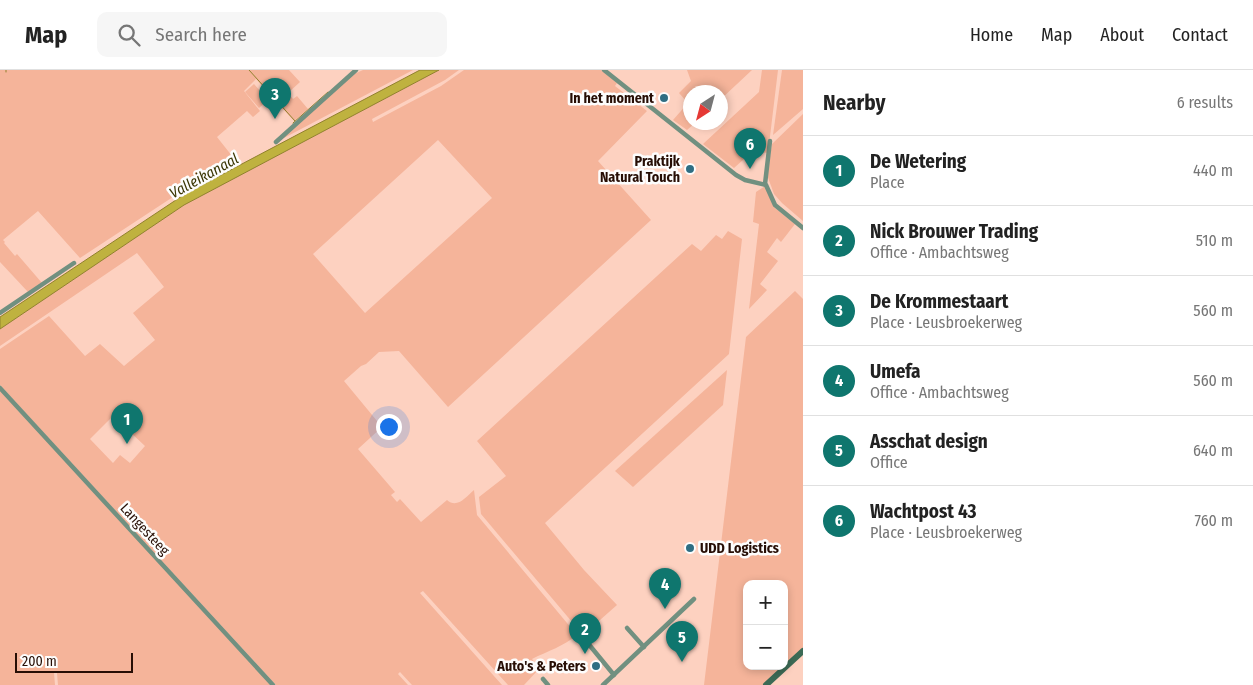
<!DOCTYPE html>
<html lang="en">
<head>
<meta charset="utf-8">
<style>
	:root { --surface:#fff; --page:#f6f6f6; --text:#222; --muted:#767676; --line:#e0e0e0; --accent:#0f766e }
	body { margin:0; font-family:"Fira Sans Condensed",sans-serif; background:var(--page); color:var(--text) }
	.controls { position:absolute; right:15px; bottom:15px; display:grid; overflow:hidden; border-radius:10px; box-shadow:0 2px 8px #0003 }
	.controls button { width:45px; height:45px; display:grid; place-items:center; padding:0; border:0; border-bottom:1px solid var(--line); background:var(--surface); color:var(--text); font:25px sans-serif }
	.compass { position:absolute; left:683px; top:15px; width:45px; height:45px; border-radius:50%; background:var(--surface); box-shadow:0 2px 8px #0003; rotate:216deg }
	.scale { position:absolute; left:15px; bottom:12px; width:118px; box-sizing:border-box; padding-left:5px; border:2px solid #270e05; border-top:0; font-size:14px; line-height:18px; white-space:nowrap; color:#270e05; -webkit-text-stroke:4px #fdfdfd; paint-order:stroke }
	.you { position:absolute; left:388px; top:356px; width:18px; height:18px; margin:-12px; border:4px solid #fff; border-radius:50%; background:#1a73e8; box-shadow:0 0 0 8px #1a73e833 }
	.badge { display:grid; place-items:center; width:32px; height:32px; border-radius:50%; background:var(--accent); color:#fff; font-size:16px; font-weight:700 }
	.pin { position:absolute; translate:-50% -41px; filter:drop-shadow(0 1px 2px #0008) }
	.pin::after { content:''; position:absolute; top:26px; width:18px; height:15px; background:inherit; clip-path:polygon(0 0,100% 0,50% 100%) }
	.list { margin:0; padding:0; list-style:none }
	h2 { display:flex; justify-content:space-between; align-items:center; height:65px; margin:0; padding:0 20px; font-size:21px }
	h2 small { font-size:16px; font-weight:400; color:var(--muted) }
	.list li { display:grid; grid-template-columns:32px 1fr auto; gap:15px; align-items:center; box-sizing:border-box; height:70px; padding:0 20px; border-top:1px solid var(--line) }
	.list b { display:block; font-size:19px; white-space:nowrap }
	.list p { margin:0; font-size:16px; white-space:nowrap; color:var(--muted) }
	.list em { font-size:16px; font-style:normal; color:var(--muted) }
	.icon { flex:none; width:28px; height:28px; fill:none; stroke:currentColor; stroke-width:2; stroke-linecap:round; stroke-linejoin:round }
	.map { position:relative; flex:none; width:803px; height:615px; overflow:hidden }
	header { display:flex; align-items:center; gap:30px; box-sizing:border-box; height:70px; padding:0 25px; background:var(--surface); border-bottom:1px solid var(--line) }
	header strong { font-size:24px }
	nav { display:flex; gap:28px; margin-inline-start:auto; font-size:18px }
	.search { width:350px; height:45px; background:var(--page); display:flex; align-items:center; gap:12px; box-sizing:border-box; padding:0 18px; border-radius:10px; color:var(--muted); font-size:19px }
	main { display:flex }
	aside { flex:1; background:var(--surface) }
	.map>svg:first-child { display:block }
</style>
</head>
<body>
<header>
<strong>Map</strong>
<div class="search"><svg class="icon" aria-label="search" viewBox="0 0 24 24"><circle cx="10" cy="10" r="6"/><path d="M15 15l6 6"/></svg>Search here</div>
<nav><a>Home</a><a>Map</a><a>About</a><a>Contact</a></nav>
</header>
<main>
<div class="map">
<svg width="803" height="615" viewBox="0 0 803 615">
	<rect width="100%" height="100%" fill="#fdd1c0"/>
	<g fill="#f5b49a" fill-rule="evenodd">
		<path d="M 0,0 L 289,0 L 300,12 L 288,23 L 293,29 L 297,26 L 308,39 L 294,51 L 256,9 L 244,21 L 260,41 L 253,47 L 247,41 L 217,67 L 236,91 L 179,123 L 80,188 L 38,141 L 3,170 L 5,172 L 4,173 L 15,186 L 17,184 L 42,213 L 28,222 L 0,192 Z"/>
		<path d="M 363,0 L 413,0 L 282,69 L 354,4 Z"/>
		<path d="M 439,0 L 459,0 L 445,10 L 372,49 L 373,52 L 441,16 L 464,0 L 601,0 L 617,13 L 615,16 L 647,41 L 598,91 L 651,150 L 448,337 L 399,281 L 379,282 L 366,294 L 361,296 L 344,311 L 382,357 L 358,379 L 395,422 L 391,425 L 397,432 L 400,429 L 421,452 L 447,430 C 457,439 466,427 474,420 L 477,445 L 577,565 C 564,576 548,581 532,589 L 536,594 L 535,596 L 539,599 L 524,615 L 508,615 L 423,521 L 420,523 L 502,615 L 412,615 L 400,602 L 398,604 L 408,615 L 276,615 L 0,315 L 0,279 L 49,246 L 85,286 L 100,274 L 124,296 L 155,270 L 133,243 L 164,217 L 137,183 L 0,276 L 0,259 L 184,135 ZM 438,70 L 492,128 L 365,243 L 313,184 ZM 113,346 L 145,376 L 130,393 L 120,385 L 113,393 L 90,369 Z"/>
		<path d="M 687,0 L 752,0 L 721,29 L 720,22 L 690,22 L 690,52 L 695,53 L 687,60 L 673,50 L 688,33 L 679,23 L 691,11 Z"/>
		<path d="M 762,0 L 778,0 L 768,83 L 753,81 L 734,98 L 703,74 L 759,22 Z"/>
		<path d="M 782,0 L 803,0 L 803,39 L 773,65 Z"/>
		<path d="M 254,14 L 268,30 L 259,38 L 245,22 Z"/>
		<path d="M 803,44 L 803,151 L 782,133 L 774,124 L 767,105 L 772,74 Z"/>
		<path d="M 765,116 L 775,138 L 795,154 L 781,172 L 777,168 L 767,182 L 778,191 L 760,214 L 767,220 L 749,239 L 759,154 L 753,152 L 756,122 Z"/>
		<path d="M 728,161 L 742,169 L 729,284 L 545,453 L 584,500 L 617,535 L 583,565 L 481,444 L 479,427 L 506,406 L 477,371 L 692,174 L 701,181 L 716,165 L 722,169 Z"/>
		<path d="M 795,221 L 803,229 L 803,578 L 784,595 L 784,514 L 747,514 L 747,596 L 783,596 L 764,615 L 704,615 L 746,267 Z"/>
		<path d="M 727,300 L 723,335 L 633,417 L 615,401 Z"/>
		<path d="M 0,320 L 271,615 L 58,615 L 57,603 L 56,601 L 54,603 L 55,615 L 0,615 Z"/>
	</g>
	<path fill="#bfb23f" stroke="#91812e" d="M 420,0 L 439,0 L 184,135 L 0,259 L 0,247 L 185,124 Z"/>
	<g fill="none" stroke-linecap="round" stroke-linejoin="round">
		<g stroke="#91812e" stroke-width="1">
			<path d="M 249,0 L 295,51"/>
			<path d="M 6,2 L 6,0"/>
			<path d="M 293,53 L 328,22"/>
		</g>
		<g stroke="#719080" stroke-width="4.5">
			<path d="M 604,0 L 736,105 L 745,110 L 766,115 L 775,135 L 803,158"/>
			<path d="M 276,72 L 356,0"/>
			<path d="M 765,114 L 770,71"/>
			<path d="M 0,243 L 74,193"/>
			<path d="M 0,318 L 273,615"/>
			<path d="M 627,558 L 644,577"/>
			<path d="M 582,566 L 614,605"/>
			<path d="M 543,609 L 548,615"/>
			<path d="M 603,615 L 694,529"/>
		</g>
		<path stroke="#3c6a55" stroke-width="6" d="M 766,615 L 803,581"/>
	</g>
	<g fill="#2f6e83" stroke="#fdfdfd" stroke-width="2">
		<circle cx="664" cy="28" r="5"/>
		<circle cx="690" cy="99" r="5"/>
		<circle cx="690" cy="478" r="5"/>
		<circle cx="596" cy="596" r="5"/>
	</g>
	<g text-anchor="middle" stroke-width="5" stroke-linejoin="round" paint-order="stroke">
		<g font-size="14" font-weight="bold" fill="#270e05" stroke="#fdfdfd" text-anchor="end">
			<text x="654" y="33">In het moment</text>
			<text x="680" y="96">Praktijk<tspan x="680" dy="16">Natural Touch</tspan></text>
			<text x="700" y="483" text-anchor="start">UDD Logistics</text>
			<text x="586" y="601">Auto's &amp; Peters</text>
		</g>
		<g font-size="14" fill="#270e05" stroke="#fdfdfd">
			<text transform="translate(145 459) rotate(47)" y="5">Langesteeg</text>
		</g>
		<g font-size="15" font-style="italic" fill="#3b3604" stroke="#fdfdfd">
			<text transform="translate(204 106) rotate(-29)" y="5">Valleikanaal</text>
		</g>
	</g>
</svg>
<div class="controls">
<button>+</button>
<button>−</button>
</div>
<svg class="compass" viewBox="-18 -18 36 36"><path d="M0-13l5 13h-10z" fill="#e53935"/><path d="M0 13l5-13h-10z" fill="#767676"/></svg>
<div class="scale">200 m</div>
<div class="you"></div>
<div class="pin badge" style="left:127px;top:374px">1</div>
<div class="pin badge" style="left:585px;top:584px">2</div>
<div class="pin badge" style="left:275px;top:49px">3</div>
<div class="pin badge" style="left:665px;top:539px">4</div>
<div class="pin badge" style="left:682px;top:592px">5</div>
<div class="pin badge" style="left:750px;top:99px">6</div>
</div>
<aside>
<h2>Nearby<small>6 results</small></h2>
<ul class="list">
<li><span class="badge">1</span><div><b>De Wetering</b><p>Place</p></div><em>440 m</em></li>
<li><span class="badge">2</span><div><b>Nick Brouwer Trading</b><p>Office · Ambachtsweg</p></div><em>510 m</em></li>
<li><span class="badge">3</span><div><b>De Krommestaart</b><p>Place · Leusbroekerweg</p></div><em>560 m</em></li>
<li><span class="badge">4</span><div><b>Umefa</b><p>Office · Ambachtsweg</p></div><em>560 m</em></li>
<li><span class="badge">5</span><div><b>Asschat design</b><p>Office</p></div><em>640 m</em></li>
<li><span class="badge">6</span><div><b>Wachtpost 43</b><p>Place · Leusbroekerweg</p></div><em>760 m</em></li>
</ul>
</aside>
</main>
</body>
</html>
